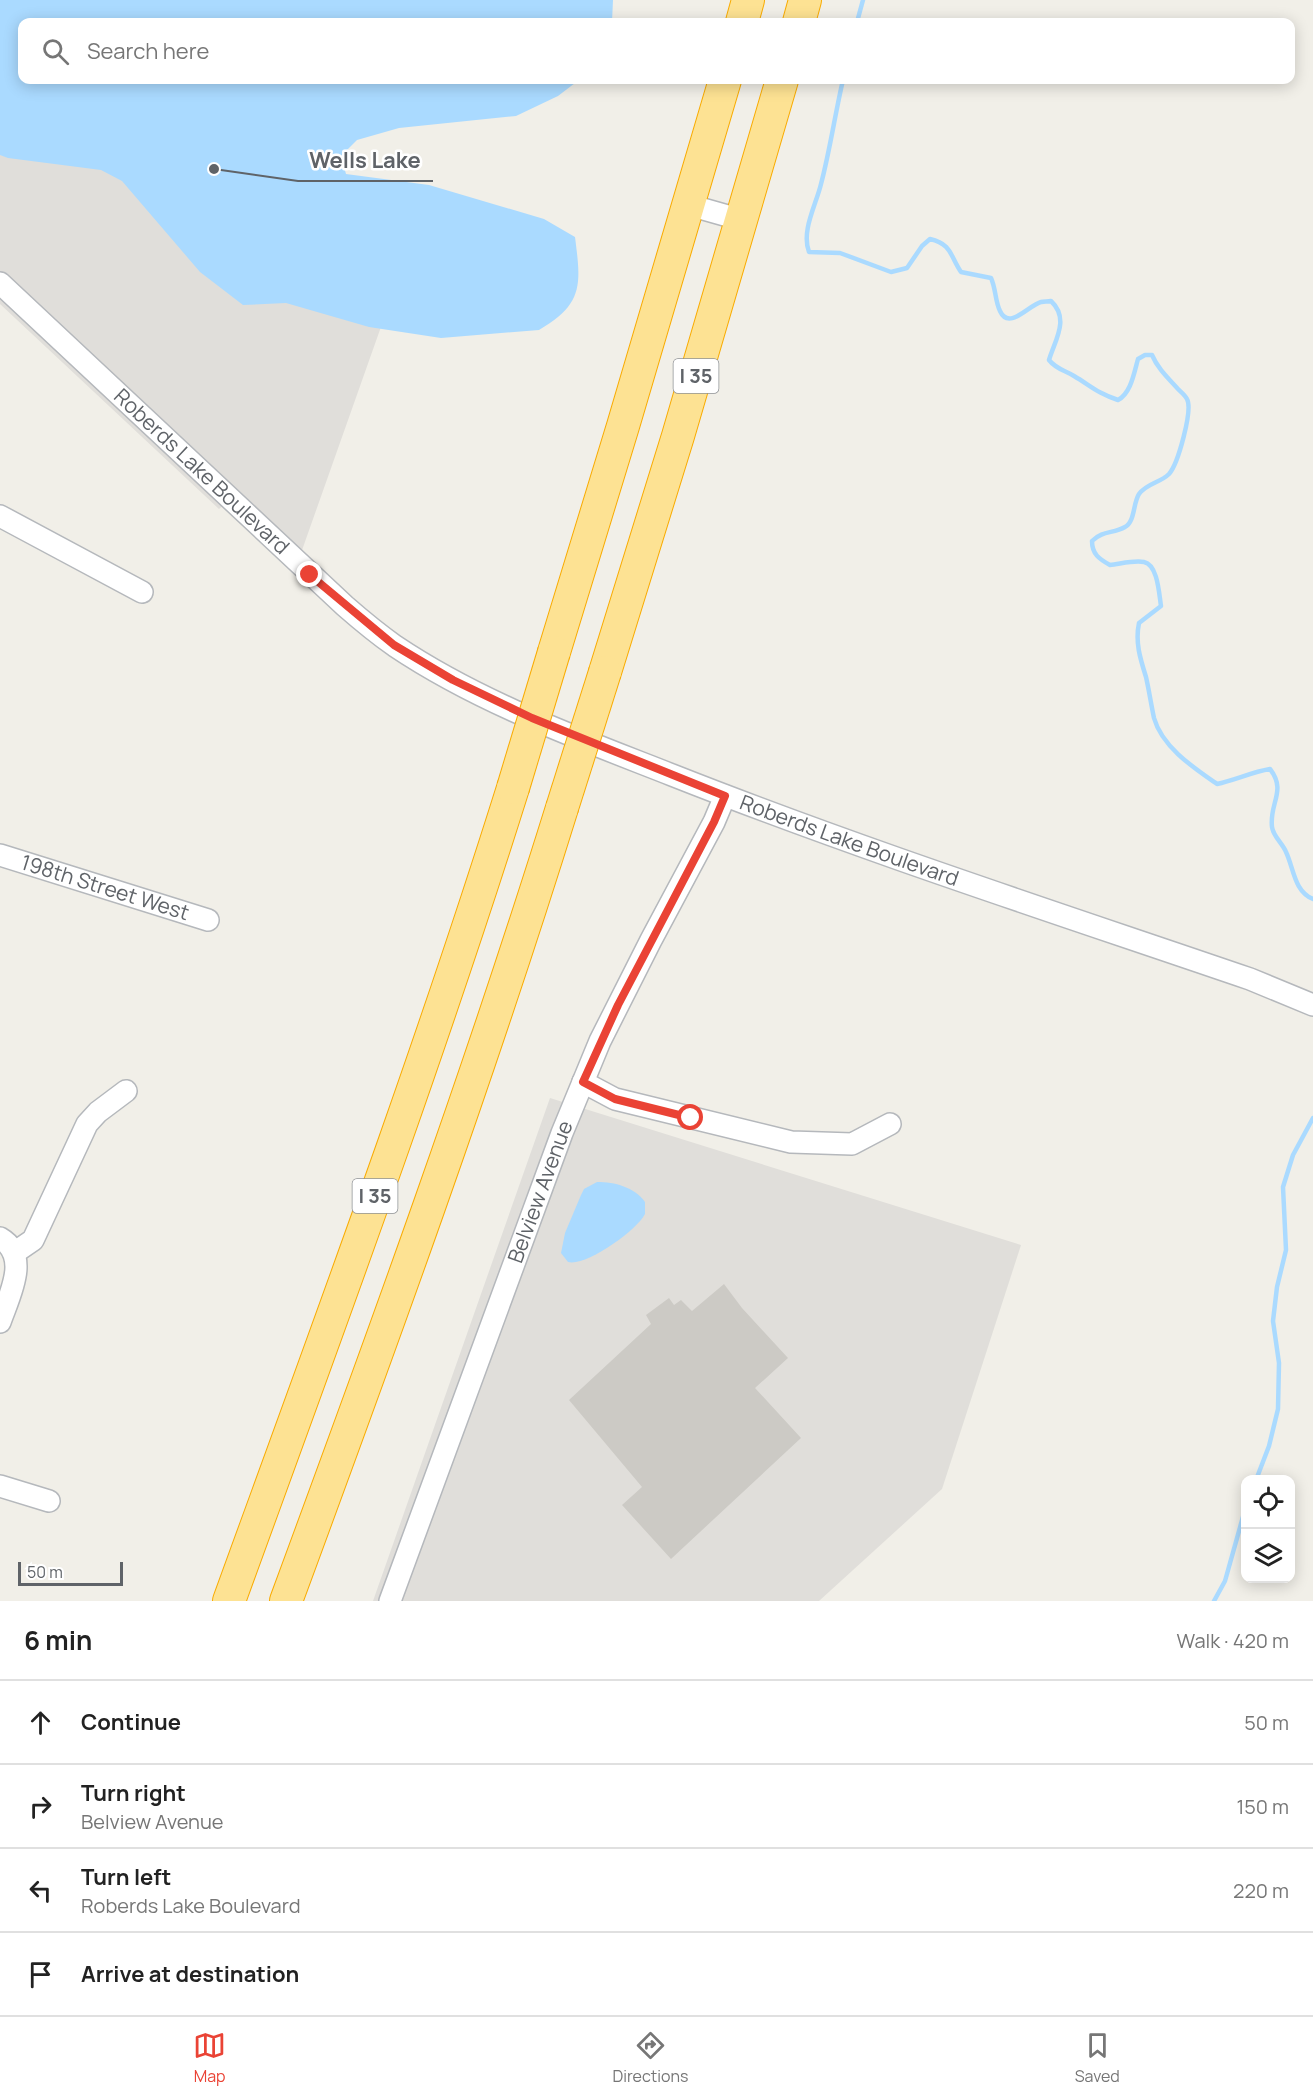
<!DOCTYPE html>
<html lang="en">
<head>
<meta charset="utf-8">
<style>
	:root { --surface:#fff; --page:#f2f2f2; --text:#222; --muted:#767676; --line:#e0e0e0; --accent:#ea4335 }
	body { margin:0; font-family:Manrope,sans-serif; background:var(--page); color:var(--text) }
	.controls { position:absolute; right:18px; bottom:18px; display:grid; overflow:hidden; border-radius:12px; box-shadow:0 3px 15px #0003 }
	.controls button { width:54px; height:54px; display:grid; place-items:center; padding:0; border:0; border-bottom:2px solid var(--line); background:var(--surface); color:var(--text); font:30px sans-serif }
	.scale { position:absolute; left:18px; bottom:15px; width:105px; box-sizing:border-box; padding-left:6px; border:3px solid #5f6368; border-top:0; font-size:16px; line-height:21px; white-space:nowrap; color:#5f6368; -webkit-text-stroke:4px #fff; paint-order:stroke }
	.stop { position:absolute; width:18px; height:18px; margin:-14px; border:4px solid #ea4335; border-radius:50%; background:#fff }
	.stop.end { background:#ea4335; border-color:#fff; box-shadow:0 2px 6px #0008 }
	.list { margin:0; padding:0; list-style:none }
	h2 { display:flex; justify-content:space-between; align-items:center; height:78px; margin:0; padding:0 24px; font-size:26px }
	h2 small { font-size:20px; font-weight:400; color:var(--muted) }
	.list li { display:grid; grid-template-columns:39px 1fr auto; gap:18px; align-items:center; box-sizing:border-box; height:84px; padding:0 24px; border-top:2px solid var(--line) }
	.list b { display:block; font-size:22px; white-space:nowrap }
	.list p { margin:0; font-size:20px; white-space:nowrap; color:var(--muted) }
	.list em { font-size:20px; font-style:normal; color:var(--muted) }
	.icon { flex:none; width:33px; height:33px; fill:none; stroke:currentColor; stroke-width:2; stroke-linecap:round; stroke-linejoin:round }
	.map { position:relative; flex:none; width:1313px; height:1601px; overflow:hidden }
	.search { position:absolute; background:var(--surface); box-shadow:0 3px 15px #0003; left:18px; right:18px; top:18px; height:66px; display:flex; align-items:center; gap:15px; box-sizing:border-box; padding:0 21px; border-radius:12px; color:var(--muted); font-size:22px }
	.sheet { height:414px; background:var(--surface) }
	nav { display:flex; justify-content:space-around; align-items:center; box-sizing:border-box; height:84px; border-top:2px solid var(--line); background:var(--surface); font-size:16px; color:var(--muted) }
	nav a { display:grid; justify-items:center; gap:3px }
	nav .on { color:var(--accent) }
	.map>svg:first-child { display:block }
</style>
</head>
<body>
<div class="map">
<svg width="1313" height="1601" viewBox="0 0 1313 1601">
	<rect width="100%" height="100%" fill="#f1efe8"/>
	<g fill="#e0deda">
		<path d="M 0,57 L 22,80 L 388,307 L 301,553 L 237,492 L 219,509 L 0,304 Z"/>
		<path d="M 550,1098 L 1021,1245 L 942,1489 L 819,1601 L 373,1601 Z"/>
	</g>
	<g fill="#aadaff">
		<path d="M 0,0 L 613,0 L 612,22 L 22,22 L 22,80 L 579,80 L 558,96 L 516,116 L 399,128 L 357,140 L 341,156 L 346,174 L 429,185 L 544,219 L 575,237 C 581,284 584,304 539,330 L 441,338 L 369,327 L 286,303 L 243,305 L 200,272 L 122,181 L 101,170 L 8,158 L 0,155 Z"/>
		<path d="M 597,1182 C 615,1182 634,1187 645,1202 L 645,1214 C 637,1230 586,1267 568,1262 L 561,1253 L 565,1233 L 581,1195 L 584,1189 Z"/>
	</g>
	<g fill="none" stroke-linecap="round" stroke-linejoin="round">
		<g stroke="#aadaff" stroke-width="4.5">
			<path d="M 857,22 L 863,0"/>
			<path d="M 843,80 C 835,114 830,150 821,184 C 816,205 801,231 809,252 L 840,253 L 891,272 L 907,268 L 922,246 L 930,239 C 952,244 950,256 961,272 L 991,278 C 996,289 995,301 1000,311 C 1009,331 1029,305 1041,302 C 1044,301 1048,302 1051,301 C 1070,319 1055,340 1049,360 C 1056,369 1064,370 1074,376 C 1091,386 1097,393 1118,400 C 1131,393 1134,373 1138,359 L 1145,355 L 1152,355 C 1158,369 1168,378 1178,389 C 1180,391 1185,395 1187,399 C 1193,410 1178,464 1169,474 C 1160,483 1147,483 1139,494 C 1133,503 1135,522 1125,527 C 1113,534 1103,530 1092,541 C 1092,554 1099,559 1110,565 C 1120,564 1134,560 1144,562 C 1158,565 1159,594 1161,606 L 1139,623 C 1135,642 1140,658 1146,677 C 1149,690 1151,704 1154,718 C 1162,747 1194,768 1217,784 C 1235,780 1252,772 1270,769 C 1287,791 1269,803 1272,827 C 1273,836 1283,844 1286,852 C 1294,869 1294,891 1313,899"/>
			<path d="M 1256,1480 L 1269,1446 L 1278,1409 L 1279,1363 L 1273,1321 L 1277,1287 L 1286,1250 L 1283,1187 L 1293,1155 L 1313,1118"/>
			<path d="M 1214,1601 L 1225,1581 L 1246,1506"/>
		</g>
	</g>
	<path fill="#cccac5" d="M 724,1284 L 742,1308 L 788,1358 L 755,1388 L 801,1438 L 671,1559 L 622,1505 L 642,1487 L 569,1400 L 651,1324 L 646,1315 L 669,1298 L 674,1305 L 681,1300 L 692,1311 Z"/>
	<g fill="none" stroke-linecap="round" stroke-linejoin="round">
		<defs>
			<g id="minor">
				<path d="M 689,205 L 742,220"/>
				<path id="s1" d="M 0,283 L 345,606 C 361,620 378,634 395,646 C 480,703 578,738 672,775 C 862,850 1057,913 1250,979 L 1313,1005"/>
				<path d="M 0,516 L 142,592"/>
				<path id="s2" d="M 0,855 L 208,920"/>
				<path d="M 583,1082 L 615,1099 L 791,1142 L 852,1144 L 890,1124"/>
				<path d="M 0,1238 C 31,1256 9,1296 0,1322"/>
				<path d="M 14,1253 L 33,1240 L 87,1124 L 98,1112 L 126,1091"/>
				<path d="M 0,1486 L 49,1501"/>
				<path id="s3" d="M 390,1601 L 562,1133 L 600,1041 L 651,940 L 714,822 L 725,796"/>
			</g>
			<g id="highway">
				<path d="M 742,22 L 748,0"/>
				<path d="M 799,22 L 805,0"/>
				<path d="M 554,652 L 623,426 L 725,80"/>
				<path d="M 605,672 L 678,436 L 782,80"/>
				<path d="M 229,1601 C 327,1331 427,1062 513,788"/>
				<path d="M 286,1601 C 383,1338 479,1075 562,808"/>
			</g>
		</defs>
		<use href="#minor" stroke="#b5b8bc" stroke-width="24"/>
		<use href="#highway" stroke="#f9ab00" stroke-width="34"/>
		<use href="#minor" stroke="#fff" stroke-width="21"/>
		<use href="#highway" stroke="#fde293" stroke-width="32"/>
		<defs>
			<g id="highway-bridge">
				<path d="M 513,788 L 554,652"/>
				<path d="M 562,808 L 605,672"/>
			</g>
		</defs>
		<use href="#highway-bridge" stroke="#f9ab00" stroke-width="34" stroke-linecap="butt"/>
		<use href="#highway-bridge" stroke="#fde293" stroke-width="32"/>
	</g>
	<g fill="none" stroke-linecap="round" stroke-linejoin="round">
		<path stroke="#ea4335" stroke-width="8" d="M 310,575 L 394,645 L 453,680 L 532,718 L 725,796 L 714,822 L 618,1005 L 583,1082 L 615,1099 L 691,1118"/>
	</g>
	<g text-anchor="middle" stroke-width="5" stroke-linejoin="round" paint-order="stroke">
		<g fill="#fff" stroke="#8f9295" stroke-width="1.5">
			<rect x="673.5" y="359" width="45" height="34" rx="4.5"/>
			<rect x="352.5" y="1179" width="45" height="34" rx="4.5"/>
		</g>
		<g font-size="20" font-weight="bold" fill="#5f6368">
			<text x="696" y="383">I 35</text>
			<text x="375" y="1203">I 35</text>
		</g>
		<g font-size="21" fill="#5f6368" stroke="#fff">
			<text dy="7" stroke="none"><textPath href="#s1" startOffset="276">Roberds Lake Boulevard</textPath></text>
			<text dy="7" stroke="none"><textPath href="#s1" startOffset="1032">Roberds Lake Boulevard</textPath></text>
			<text dy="7" stroke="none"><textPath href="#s2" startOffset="110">198th Street West</textPath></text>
			<text dy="7" stroke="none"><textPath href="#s3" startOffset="436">Belview Avenue</textPath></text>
		</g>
	</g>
	<path fill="none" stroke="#5f6368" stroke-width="2" d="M214 169L298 181H433"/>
	<circle fill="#5f6368" stroke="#fff" stroke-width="2" cx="214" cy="169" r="6"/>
	<g font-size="22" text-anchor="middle" font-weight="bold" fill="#5f6368" stroke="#fff" stroke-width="5" stroke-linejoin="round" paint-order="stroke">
		<text x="365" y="168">Wells Lake</text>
	</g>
</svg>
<div class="controls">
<button><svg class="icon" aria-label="locate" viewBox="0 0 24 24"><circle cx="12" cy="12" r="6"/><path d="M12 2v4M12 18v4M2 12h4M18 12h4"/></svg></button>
<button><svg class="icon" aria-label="layers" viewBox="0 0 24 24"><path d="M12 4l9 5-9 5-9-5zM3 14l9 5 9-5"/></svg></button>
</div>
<div class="scale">50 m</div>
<div class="stop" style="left:691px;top:1118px"></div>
<div class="stop end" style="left:310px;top:575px"></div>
<div class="search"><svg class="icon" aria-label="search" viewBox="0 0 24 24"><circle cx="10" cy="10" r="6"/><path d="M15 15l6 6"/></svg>Search here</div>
</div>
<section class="sheet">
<h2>6 min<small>Walk · 420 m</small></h2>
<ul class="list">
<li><svg class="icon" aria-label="ahead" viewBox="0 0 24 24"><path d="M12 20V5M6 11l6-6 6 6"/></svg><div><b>Continue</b></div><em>50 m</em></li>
<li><svg class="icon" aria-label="right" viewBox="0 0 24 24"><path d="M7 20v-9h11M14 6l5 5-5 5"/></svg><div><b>Turn right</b><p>Belview Avenue</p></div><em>150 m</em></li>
<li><svg class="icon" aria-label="left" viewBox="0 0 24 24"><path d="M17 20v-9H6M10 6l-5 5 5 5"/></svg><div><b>Turn left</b><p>Roberds Lake Boulevard</p></div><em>220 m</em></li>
<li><svg class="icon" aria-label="arrive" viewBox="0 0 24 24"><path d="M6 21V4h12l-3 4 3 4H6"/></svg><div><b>Arrive at destination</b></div></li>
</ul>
</section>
<nav>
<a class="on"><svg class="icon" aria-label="map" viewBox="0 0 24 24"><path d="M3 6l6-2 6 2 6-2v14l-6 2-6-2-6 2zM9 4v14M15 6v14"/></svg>Map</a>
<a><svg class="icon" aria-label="directions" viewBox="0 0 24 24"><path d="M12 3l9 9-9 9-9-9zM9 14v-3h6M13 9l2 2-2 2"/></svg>Directions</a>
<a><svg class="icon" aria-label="saved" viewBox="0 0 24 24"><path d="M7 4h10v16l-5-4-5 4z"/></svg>Saved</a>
</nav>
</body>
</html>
